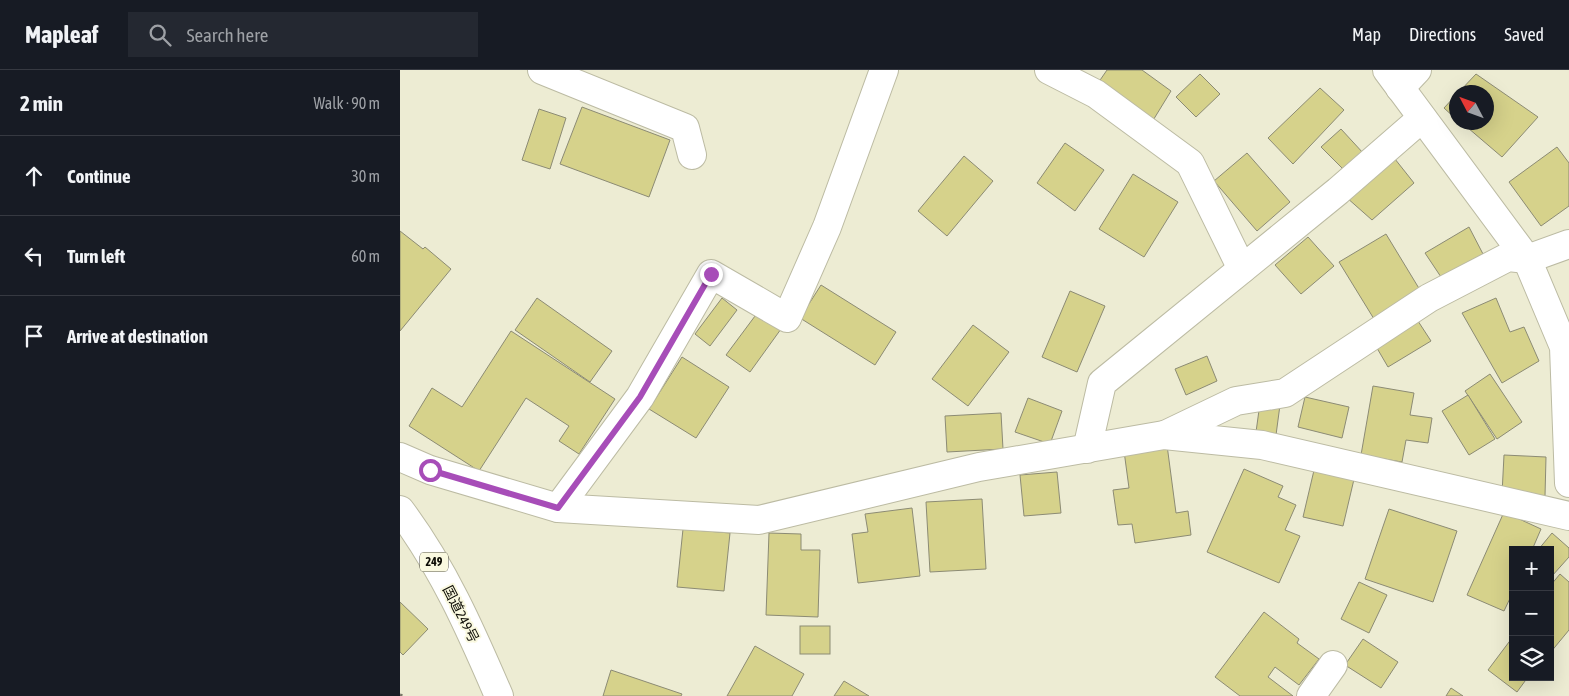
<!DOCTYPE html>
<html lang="en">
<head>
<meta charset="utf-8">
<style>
	:root { --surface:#171b24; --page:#242831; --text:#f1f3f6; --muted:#9ea1a6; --line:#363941 }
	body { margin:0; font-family:"Asap Condensed","Noto Sans JP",sans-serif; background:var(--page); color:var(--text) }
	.controls { position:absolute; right:15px; bottom:15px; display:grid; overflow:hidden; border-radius:0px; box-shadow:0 5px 20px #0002 }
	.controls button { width:45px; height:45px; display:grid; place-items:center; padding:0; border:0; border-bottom:1px solid var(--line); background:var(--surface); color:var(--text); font:25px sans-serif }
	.compass { position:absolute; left:1049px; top:15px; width:45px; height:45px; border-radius:50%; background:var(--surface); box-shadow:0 5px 20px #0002; rotate:311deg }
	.stop { position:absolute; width:15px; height:15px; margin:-11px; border:4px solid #a74db8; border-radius:50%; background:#fff }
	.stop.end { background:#a74db8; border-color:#fff; box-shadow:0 1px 5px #0008 }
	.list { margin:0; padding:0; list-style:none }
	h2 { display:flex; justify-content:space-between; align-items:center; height:65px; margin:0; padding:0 20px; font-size:21px }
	h2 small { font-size:16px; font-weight:400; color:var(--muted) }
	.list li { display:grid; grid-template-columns:32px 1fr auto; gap:15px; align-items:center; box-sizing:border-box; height:80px; padding:0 20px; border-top:1px solid var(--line) }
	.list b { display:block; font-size:19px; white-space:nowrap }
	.list em { font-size:16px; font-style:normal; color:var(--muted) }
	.icon { flex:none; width:28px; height:28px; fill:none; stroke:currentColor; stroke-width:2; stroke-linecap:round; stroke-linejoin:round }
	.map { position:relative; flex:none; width:1169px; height:626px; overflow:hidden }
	header { display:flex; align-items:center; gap:30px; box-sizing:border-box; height:70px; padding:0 25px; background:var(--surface); border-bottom:1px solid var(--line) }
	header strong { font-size:24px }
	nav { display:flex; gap:28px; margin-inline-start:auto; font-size:18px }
	.search { width:350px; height:45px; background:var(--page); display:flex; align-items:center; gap:12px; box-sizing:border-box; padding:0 18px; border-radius:0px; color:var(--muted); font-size:19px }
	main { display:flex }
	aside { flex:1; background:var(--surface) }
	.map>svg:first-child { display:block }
</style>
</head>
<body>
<header>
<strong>Mapleaf</strong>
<div class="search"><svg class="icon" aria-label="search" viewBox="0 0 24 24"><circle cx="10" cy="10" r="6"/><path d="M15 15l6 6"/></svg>Search here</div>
<nav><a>Map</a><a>Directions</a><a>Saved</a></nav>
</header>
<main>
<aside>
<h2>2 min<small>Walk · 90 m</small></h2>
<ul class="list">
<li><svg class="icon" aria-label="ahead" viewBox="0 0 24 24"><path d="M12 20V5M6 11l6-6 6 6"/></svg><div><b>Continue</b></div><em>30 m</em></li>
<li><svg class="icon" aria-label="left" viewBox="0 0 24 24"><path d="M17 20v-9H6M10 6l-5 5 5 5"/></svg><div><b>Turn left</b></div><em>60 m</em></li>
<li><svg class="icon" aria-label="arrive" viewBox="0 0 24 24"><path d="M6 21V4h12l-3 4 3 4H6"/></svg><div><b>Arrive at destination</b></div></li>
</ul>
</aside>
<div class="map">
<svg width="1169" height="626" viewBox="0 0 1169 626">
	<rect width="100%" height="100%" fill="#edecd3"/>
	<g fill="#d6d28b" stroke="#8c8b74">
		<path d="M 707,0 L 742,0 L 771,21 L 752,52 L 696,16 Z"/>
		<path d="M 800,4 L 820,24 L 796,47 L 776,27 Z"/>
		<path d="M 1076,4 L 1138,47 L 1102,87 L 1061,52 L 1086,52 L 1086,22 L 1059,22 Z"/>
		<path d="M 920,18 L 944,40 L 893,94 L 868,68 Z"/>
		<path d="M 1056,25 L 1056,49 L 1044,38 Z"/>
		<path d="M 182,37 L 270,70 L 249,127 L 160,94 Z"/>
		<path d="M 139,39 L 166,48 L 150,99 L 122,90 Z"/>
		<path d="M 941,59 L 964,84 L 946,102 L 921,77 Z"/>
		<path d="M 665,73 L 704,100 L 675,141 L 637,113 Z"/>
		<path d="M 1157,77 L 1169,93 L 1169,136 L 1141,156 L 1109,112 Z"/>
		<path d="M 847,83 L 890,132 L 857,161 L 814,111 Z"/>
		<path d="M 991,84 L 1014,113 L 972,150 L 946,127 Z"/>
		<path d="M 564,86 L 593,111 L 547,166 L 518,141 Z"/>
		<path d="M 733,104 L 778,132 L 744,187 L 699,159 Z"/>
		<path d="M 1069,157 L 1083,184 L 1041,207 L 1025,183 Z"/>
		<path d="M 0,161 L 23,179 L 25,177 L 51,199 L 0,261 Z"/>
		<path d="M 986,164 L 1020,220 L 974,249 L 939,192 Z"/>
		<path d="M 908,167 L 934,196 L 901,224 L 875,195 Z"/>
		<path d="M 421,215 L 496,262 L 475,295 L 400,248 Z"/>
		<path d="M 670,221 L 705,236 L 677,302 L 642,287 Z"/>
		<path d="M 137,228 L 212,281 L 190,312 L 115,260 Z"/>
		<path d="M 322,228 L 337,240 L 310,276 L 295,264 Z"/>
		<path d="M 1096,228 L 1110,262 L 1124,257 L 1139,291 L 1102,313 L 1062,243 Z"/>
		<path d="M 358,242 L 381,259 L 350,302 L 326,285 Z"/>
		<path d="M 1016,248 L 1031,271 L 988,297 L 974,273 Z"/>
		<path d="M 573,255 L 609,282 L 568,336 L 532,309 Z"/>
		<path d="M 111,261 L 215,329 L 179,384 L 159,371 L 169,356 L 126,328 L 79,401 L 9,356 L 32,318 L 62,337 Z"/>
		<path d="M 807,286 L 817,311 L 786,325 L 775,299 Z"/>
		<path d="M 282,287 L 329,317 L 296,368 L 249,339 Z"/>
		<path d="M 1090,304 L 1122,352 L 1097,369 L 1065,321 Z"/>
		<path d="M 973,316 L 1014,323 L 1010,345 L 1032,348 L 1028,373 L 1006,370 L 1002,392 L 961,385 Z"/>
		<path d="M 1068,325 L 1095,369 L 1069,385 L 1042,341 Z"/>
		<path d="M 905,327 L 949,337 L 942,368 L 898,357 Z"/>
		<path d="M 628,328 L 662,341 L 650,374 L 615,362 Z"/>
		<path d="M 860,333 L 880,335 L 876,365 L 856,362 Z"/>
		<path d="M 601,343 L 603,379 L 547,382 L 545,346 Z"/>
		<path d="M 767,375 L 776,443 L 788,441 L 791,465 L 735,473 L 732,454 L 718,455 L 713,420 L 729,418 L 724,381 Z"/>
		<path d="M 1104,385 L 1146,387 L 1145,426 L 1102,424 Z"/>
		<path d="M 915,396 L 955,405 L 943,456 L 903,447 Z"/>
		<path d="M 844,399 L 883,416 L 878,427 L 896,435 L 885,460 L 900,466 L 879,513 L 807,482 Z"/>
		<path d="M 657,402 L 661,443 L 624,446 L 620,405 Z"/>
		<path d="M 582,429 L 586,499 L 530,502 L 526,432 Z"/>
		<path d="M 512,438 L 520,506 L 458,513 L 452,464 L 468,462 L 465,444 Z"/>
		<path d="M 989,439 L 1057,461 L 1033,532 L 965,509 Z"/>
		<path d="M 1104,442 L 1141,459 L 1132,480 L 1113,480 L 1113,522 L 1104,541 L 1067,525 Z"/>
		<path d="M 283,459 L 330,463 L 324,521 L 277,517 Z"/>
		<path d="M 369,463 L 401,464 L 401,480 L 420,480 L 418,547 L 366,545 Z"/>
		<path d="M 1152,463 L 1169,478 L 1169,487 L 1152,506 L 1150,505 L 1150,480 L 1138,480 Z"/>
		<path d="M 1160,504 L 1169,512 L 1169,560 L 1150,583 L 1150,516 Z"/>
		<path d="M 959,512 L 987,525 L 969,563 L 941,549 Z"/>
		<path d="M 0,532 L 28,559 L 3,585 L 0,582 Z"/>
		<path d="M 864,542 L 899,569 L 897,573 L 919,589 L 899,615 L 875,597 L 868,607 L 893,626 L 840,626 L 815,607 Z"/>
		<rect x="400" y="556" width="30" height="28"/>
		<path d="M 1112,568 L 1113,607 L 1128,607 L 1117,622 L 1088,600 Z"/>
		<path d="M 963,569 L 998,592 L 981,618 L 945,595 Z"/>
		<path d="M 355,576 L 404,604 L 392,626 L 327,626 Z"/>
		<path d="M 211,600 L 282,624 L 281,626 L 203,626 Z"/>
		<path d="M 444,611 L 469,626 L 434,626 Z"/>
		<path d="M 1051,618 L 1063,626 L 1046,626 Z"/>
	</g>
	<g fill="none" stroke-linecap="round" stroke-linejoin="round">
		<defs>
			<g id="street">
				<path d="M 142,0 L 285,58 L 292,85"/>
				<path d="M 649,0 L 696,24 L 790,93 L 842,199"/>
				<path d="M 987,0 L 1127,189 L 1164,277 L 1169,413"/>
				<path d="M 1000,18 L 1017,0"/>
				<path d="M 765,365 L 836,331 L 885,323 L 1029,228 L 1108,187 L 1127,189 L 1169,174"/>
				<path d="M 687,379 L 702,313 L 938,121 L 1022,48"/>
				<path d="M 0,387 L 30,400 L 158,438 L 359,450 L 579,397 L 764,365 L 862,375 L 1169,446"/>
				<path d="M 158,438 L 240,327 L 311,204 L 387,248 L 427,157 L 484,0"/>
				<path d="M 911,626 L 933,595"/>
			</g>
			<path id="highway" d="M 0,440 C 43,497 71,561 99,626"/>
		</defs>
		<use href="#street" stroke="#bcbba3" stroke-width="30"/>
		<use href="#highway" stroke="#bcbba3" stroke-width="30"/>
		<path stroke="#787767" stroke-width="3" stroke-dasharray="2.5 4" stroke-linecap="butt" d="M 0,625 L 4,626"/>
		<use href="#street" stroke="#fff" stroke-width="28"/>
		<use href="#highway" stroke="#fff" stroke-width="28"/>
	</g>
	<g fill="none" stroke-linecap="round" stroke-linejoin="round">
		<path stroke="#a74db8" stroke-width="6" d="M 30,400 L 158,438 L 240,327 L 311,204"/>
	</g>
	<g text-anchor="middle" stroke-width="4" stroke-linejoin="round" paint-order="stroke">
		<rect fill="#faf9e0" stroke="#545347" stroke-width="1" x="20" y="482.5" width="28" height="19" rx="4"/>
		<g font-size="12" font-weight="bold" fill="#0d0c05">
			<text x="34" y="496">249</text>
		</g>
		<g font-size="14" fill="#0d0c05" stroke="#faf9e0">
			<text transform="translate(61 544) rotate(63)" y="5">国道249号</text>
		</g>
	</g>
</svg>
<div class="controls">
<button>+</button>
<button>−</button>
<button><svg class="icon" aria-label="layers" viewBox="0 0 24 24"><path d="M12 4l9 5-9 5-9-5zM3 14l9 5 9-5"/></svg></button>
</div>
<svg class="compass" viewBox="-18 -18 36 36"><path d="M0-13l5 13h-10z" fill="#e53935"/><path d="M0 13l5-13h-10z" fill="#9ea1a6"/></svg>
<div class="stop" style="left:30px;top:400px"></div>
<div class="stop end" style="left:311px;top:204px"></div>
</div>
</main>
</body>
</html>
